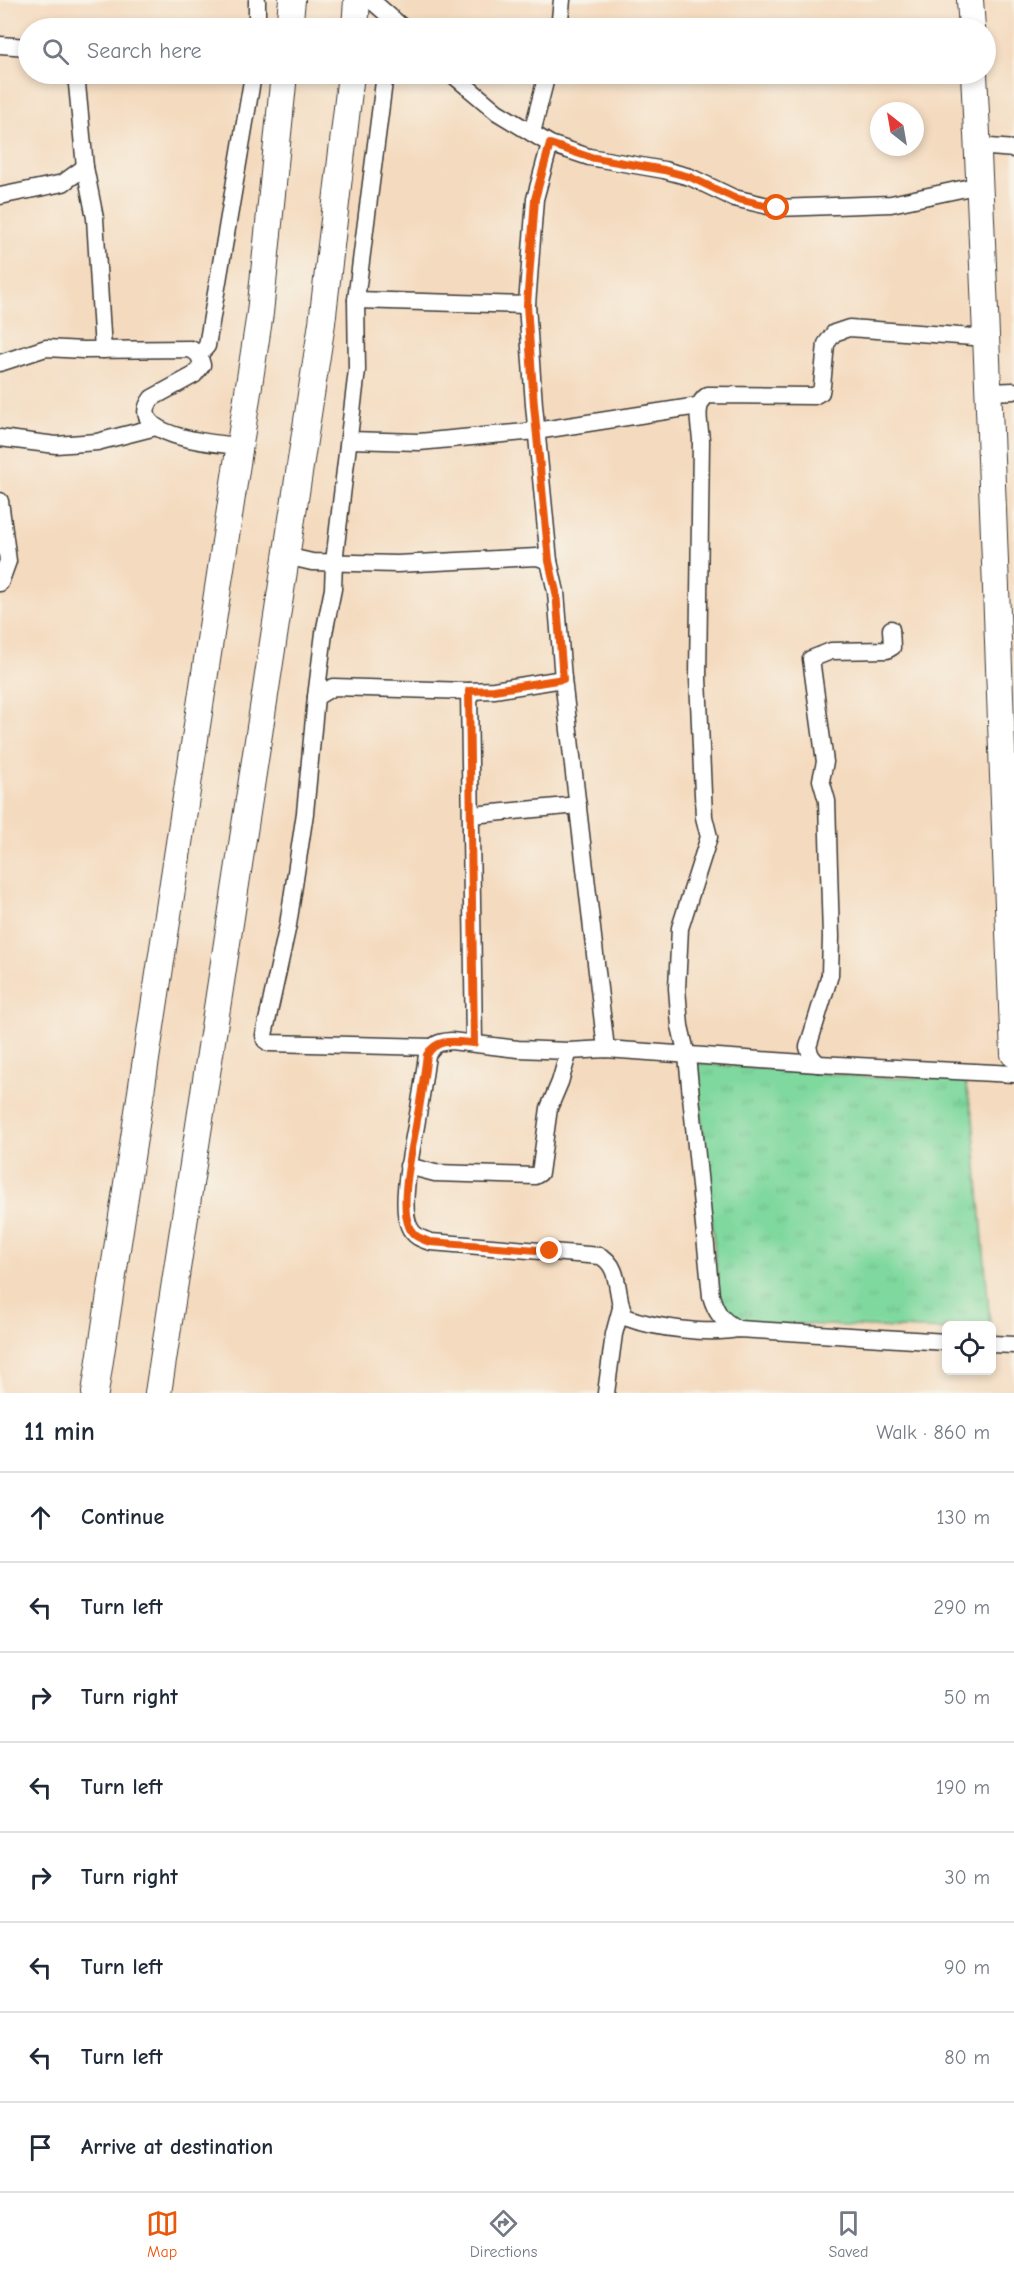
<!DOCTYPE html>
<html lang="en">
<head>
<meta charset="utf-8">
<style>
	:root { --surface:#fff; --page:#f2f2f3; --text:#1f2937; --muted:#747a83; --line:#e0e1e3; --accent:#ea580c }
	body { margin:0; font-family:"Comic Neue",sans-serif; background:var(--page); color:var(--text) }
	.controls { position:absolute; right:18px; bottom:18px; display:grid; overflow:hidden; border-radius:9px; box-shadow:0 3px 9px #0003 }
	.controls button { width:54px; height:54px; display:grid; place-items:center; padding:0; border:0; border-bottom:2px solid var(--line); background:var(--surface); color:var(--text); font:30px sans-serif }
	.compass { position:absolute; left:870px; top:102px; width:54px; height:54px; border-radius:50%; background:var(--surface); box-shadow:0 3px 9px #0003; rotate:329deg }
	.stop { position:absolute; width:18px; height:18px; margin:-14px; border:4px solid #ea580c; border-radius:50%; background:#fff }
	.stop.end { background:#ea580c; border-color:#fff; box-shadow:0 2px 6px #0008 }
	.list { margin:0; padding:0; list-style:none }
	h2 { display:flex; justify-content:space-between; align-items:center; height:78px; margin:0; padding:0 24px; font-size:26px }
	h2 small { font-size:20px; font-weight:400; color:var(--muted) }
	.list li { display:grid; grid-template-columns:39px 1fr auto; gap:18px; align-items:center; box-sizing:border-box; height:90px; padding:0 24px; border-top:2px solid var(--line) }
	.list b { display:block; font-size:22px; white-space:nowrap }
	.list em { font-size:20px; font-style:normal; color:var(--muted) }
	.icon { flex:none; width:33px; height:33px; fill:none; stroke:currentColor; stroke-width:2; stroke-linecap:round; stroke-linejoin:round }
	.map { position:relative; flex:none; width:1014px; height:1393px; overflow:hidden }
	.search { position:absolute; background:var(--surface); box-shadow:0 3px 9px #0003; left:18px; right:18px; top:18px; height:66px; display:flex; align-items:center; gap:15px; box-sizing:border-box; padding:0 21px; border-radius:33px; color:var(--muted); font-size:22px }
	.sheet { height:798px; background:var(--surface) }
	nav { display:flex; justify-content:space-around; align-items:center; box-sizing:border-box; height:84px; border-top:2px solid var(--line); background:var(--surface); font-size:16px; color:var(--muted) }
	nav a { display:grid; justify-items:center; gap:3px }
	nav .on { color:var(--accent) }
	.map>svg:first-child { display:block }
</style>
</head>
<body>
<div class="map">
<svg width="1014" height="1393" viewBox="0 0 1014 1393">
	<defs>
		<pattern id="grass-tufts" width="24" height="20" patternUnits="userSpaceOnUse" patternTransform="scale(1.5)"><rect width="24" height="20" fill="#7fd89e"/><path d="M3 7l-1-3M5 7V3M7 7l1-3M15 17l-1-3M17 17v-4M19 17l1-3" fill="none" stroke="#6db988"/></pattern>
	</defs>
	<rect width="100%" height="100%" fill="#f7f3e8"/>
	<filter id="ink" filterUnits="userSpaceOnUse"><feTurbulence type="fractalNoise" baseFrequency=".0167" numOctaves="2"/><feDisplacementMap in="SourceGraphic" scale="12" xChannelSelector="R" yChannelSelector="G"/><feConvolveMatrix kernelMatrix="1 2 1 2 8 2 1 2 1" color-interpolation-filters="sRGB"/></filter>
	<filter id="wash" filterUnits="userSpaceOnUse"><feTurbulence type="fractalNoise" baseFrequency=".008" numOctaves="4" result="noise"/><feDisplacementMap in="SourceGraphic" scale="24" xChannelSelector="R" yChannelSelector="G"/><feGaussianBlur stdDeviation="1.35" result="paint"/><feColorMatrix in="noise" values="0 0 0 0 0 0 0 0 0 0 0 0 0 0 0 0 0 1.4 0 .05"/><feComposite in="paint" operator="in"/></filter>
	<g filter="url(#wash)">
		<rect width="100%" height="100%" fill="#f4dabe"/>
		<path fill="url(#grass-tufts)" stroke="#4e7a5d" stroke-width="1.5" d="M 696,1063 L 883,1078 L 964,1077 L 973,1118 L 990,1325 L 946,1326 L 946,1330 L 800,1324 L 751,1326 L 734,1321 L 720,1306 Z"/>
	</g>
	<g filter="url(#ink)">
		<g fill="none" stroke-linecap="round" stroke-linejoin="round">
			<defs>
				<g id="minor">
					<path d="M 371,0 L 403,28"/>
					<path d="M 257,28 L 257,0"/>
					<path d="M 559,28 L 562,0"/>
					<path d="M 0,45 L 28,47"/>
					<path d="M 76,74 L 85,167 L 95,218 L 103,350"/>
					<path d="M 385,74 L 356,300 L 357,370 L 334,562 L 333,589 L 324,633 L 316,697 L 305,813 L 288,925 L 264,1035 L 265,1040 L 269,1043 L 432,1047"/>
					<path d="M 452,74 L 497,112 L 550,144 L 589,157 L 664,170 L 690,177 L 734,198 L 777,208 L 891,204 L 980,185"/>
					<path d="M 532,133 L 547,74"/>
					<path d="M 550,144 L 535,199 L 527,305 L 534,405 L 549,561 L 556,592 L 563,679 L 606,1049"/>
					<path d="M 978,146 L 1014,149"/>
					<path d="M 0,196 L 63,183 L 85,167"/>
					<path d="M 356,300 L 527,305"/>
					<path d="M 199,355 L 207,346 L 252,81 L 252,74"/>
					<path d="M 0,363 L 46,348 L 83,350 L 191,349 L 199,355 L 202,365 L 194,375 L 152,398 C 122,437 220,444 239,446"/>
					<path d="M 990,392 L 1014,391"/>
					<path d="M 0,438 L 56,445 L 97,442 L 156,427"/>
					<path d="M 349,440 L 419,442 L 536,431 L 698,406"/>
					<path d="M 0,501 L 8,561 L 0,583"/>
					<path d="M 286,556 L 312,562 L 397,564 L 537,557 L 549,561"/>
					<path d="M 469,691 L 474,1043"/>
					<path d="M 316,697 L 333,687 L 469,691 L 494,690 L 563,679"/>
					<path d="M 472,815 L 578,805"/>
					<path d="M 818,1064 L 811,1056 L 808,1047 L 830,975 L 831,937 L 827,801 L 821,780 L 825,762 L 811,659 L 831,651 L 887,650 L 892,647 L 891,629"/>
					<path d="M 408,1166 L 435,1173 L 535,1176 L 540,1173 L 549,1108 L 560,1082 L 569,1051"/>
					<path d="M 738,1329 C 722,1321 716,1313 711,1296 L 687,1056 L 680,1026 L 677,988 L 680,928 L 709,837 L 704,817 L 698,678 L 701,440 C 700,425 693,404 708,395 L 814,396 L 821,392 L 822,386 L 826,344 L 834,333 L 849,328 L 987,338"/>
					<path d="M 946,1342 L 738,1329 C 709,1335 654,1328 625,1317 C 615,1298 622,1266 600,1256 L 431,1242 C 421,1239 413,1236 409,1226 C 399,1203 413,1145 417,1120 C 421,1098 424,1077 427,1055 C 433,1044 439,1042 451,1041 L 518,1049 L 569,1051 L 606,1049 L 818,1064 L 1014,1074"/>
					<path d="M 992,1344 L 1014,1345"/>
					<path d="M 606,1393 L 614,1334 L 621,1308"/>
				</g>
				<g id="highway">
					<path d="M 970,0 L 972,28"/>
					<path d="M 289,28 L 292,0"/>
					<path d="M 355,28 L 357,0"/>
					<path d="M 974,74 C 991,400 1000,727 1014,1054"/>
					<path d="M 95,1393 L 260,313 L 284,74"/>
					<path d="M 158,1393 L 322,323 L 351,74"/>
				</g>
			</defs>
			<use href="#minor" stroke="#3c3834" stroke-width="19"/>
			<use href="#highway" stroke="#3c3834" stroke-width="28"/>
			<use href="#minor" stroke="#fff" stroke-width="16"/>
			<use href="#highway" stroke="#fff" stroke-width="26"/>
		</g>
	</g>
	<g fill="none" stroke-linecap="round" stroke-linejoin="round" filter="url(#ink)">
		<path stroke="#ea580c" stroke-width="8" d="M 550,1251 L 430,1242 C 421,1239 412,1236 409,1226 C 399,1203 413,1146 417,1120 C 421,1098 424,1077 427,1055 C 437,1037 456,1042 474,1043 L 469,691 L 494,690 L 563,679 L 556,592 L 549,561 L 534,405 L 527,305 L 535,199 L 550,144 L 589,157 L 664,170 L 690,177 L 734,198 L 777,208"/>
	</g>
</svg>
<div class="controls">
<button><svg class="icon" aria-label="locate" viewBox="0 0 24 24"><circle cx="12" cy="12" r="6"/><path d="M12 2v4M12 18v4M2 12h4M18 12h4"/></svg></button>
</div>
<svg class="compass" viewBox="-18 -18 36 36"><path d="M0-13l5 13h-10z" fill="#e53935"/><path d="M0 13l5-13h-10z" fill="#747a83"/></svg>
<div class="stop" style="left:777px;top:208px"></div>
<div class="stop end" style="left:550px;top:1251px"></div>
<div class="search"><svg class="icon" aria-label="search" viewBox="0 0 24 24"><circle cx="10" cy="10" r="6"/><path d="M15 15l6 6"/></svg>Search here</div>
</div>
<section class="sheet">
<h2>11 min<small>Walk · 860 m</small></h2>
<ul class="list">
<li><svg class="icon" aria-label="ahead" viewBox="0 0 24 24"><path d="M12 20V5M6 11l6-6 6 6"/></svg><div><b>Continue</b></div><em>130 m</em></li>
<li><svg class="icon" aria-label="left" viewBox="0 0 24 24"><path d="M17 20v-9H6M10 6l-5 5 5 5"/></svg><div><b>Turn left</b></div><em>290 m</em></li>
<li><svg class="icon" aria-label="right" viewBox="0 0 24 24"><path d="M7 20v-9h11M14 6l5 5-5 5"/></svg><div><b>Turn right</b></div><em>50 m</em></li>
<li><svg class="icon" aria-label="left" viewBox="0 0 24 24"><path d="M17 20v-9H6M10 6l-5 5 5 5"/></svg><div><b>Turn left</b></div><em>190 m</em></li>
<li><svg class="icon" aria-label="right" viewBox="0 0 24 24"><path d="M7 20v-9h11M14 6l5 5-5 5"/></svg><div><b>Turn right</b></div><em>30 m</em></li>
<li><svg class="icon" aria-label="left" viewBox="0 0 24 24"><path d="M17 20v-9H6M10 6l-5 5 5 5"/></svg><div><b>Turn left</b></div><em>90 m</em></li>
<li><svg class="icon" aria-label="left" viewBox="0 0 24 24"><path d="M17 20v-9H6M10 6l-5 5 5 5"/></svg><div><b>Turn left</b></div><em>80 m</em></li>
<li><svg class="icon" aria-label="arrive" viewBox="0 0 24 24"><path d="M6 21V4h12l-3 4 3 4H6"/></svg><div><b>Arrive at destination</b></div></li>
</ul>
</section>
<nav>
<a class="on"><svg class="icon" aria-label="map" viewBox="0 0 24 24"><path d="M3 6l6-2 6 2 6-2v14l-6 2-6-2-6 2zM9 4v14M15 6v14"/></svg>Map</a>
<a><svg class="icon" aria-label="directions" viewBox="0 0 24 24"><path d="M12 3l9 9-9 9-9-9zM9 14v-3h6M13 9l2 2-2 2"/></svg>Directions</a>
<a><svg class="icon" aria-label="saved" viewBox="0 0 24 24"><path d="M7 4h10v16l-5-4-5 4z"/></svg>Saved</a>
</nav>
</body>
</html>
